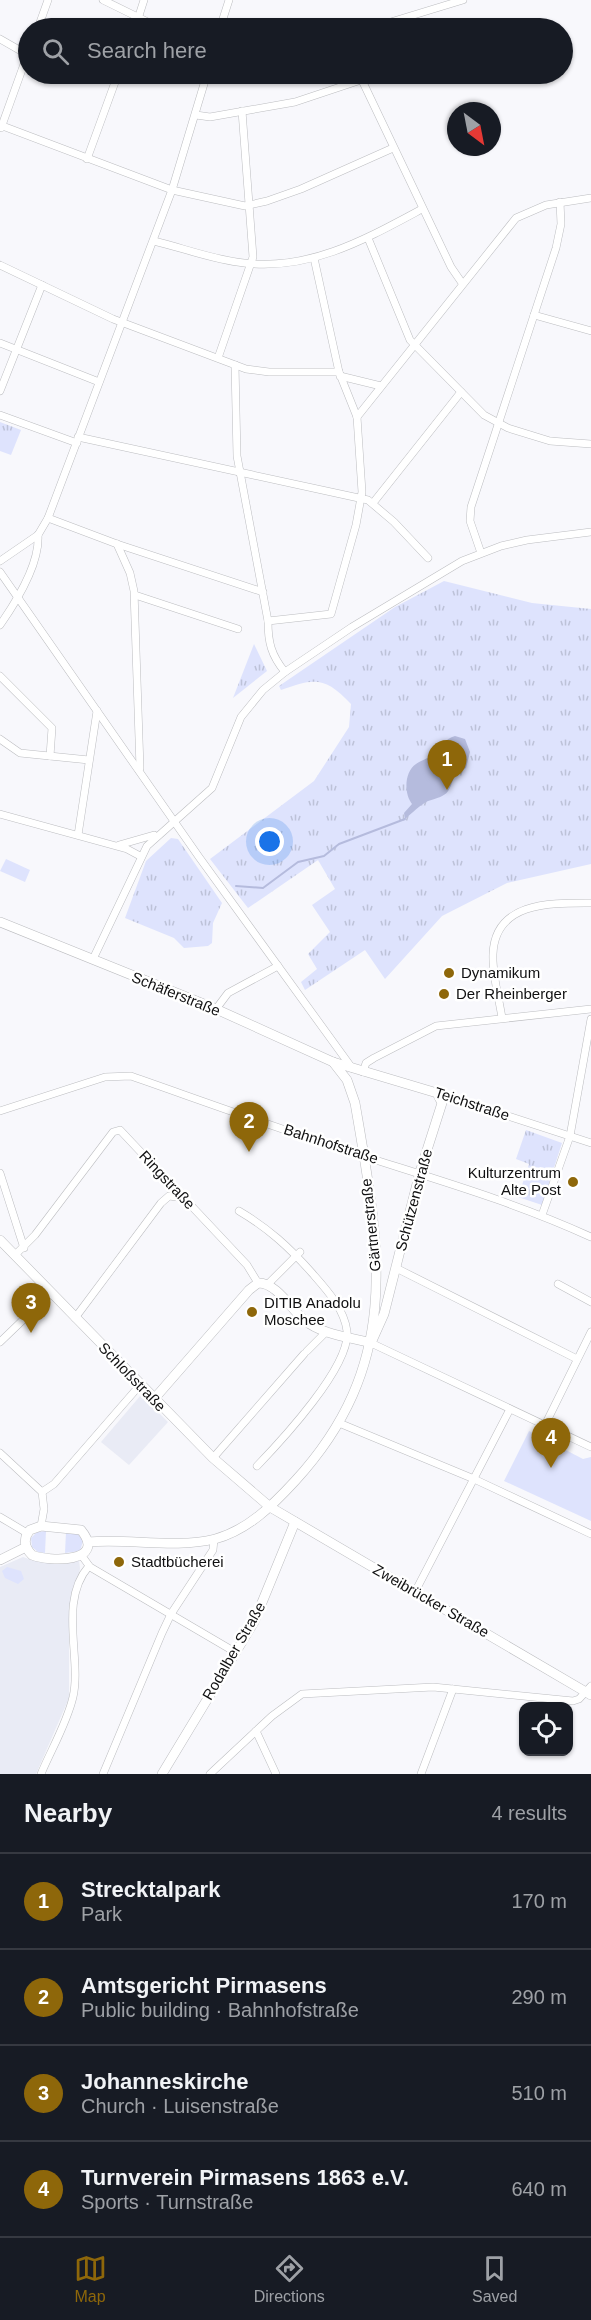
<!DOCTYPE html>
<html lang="en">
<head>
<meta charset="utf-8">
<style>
	:root { --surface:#171b24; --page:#20242c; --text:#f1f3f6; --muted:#9ea1a6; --line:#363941; --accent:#8e670a }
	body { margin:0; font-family:Arial,sans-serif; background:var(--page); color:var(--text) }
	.controls { position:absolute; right:18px; bottom:18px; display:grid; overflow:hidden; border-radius:12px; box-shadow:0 2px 4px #0004 }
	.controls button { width:54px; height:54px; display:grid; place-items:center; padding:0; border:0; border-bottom:2px solid var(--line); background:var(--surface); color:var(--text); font:30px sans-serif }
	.compass { position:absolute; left:447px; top:102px; width:54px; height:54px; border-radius:50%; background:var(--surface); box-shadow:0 2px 4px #0004; rotate:148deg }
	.you { position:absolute; left:270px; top:842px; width:21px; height:21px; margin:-15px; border:4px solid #fff; border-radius:50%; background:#1a73e8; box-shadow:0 0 0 9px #1a73e833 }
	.badge { display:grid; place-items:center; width:39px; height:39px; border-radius:50%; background:var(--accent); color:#fff; font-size:20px; font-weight:700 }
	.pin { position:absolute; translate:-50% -50px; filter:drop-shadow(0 2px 3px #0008) }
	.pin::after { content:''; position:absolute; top:32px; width:21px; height:18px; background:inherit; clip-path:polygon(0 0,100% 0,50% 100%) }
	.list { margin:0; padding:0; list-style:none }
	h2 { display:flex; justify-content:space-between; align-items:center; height:78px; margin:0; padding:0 24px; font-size:26px }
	h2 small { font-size:20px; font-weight:400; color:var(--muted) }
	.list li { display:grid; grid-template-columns:39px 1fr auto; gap:18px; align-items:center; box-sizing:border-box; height:96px; padding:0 24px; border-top:2px solid var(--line) }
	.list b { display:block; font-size:22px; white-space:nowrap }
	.list p { margin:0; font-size:20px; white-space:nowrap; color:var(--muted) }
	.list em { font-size:20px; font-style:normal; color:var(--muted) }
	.icon { flex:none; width:33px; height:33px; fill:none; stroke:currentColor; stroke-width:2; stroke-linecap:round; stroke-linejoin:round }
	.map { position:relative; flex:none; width:591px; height:1774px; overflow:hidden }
	.search { position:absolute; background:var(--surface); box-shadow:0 2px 4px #0004; left:18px; right:18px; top:18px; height:66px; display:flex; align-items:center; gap:15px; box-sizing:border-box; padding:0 21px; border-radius:33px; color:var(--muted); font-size:22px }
	.sheet { height:462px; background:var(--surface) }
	nav { display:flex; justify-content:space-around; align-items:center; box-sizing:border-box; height:84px; border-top:2px solid var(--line); background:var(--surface); font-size:16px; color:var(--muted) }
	nav a { display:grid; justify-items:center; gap:3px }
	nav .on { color:var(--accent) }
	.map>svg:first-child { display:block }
</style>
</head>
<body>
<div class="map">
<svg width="591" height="1774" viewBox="0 0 591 1774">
	<defs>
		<pattern id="park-tufts" width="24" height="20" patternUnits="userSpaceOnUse" patternTransform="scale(1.5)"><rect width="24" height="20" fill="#dee3fd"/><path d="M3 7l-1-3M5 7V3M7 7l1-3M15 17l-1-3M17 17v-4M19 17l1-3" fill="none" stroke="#bdc2d8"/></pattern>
	</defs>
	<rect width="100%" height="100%" fill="#f8f8fc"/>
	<g fill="#e9ebf5">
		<path d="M 141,1395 L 168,1422 L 129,1465 L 101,1442 Z"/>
		<path d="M 23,1557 L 29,1559 L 79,1560 L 80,1569 L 69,1615 L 69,1698 L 36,1774 L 0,1774 L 0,1567 Z"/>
	</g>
	<g fill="#dee3fd">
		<path d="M 6,859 L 30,870 L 25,882 L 0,871 Z"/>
		<path d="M 529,1431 L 583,1459 L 591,1457 L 591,1521 L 504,1481 Z"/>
		<path d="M 46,1531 L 45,1553 L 38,1552 L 32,1547 L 31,1538 L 37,1532 Z"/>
		<path d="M 66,1532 L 78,1534 L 83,1541 L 80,1551 L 65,1553 Z"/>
		<path d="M 7,1567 L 21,1571 L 24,1579 L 18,1584 L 5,1578 L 2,1571 Z"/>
	</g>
	<g fill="url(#park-tufts)">
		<path d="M 0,422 L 21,430 L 11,455 L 0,451 Z"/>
		<path d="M 444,581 L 532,603 L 591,609 L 591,864 L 507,883 L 442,916 L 385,979 L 365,950 L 305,990 L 301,982 L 317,969 L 308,954 L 330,932 L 312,905 L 335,889 L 318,860 L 248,908 L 210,859 L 314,781 L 349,727 L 351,704 C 325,676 314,678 281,690 L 279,686 L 395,607 Z"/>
		<path d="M 254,644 L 267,671 L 233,698 Z"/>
		<path d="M 171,838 L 178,839 L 222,903 L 213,923 L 212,943 L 208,946 L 184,948 L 174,938 L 125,918 L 146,861 Z"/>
		<path d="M 526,1130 L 562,1143 L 542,1205 L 518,1197 L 529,1164 L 516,1159 Z"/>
	</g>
	<path fill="#b5bbdd" d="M 455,736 L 465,739 L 470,752 L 466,768 L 455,774 C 448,795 448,795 428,801 C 421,804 411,814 405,819 L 404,813 L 412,804 C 404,794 404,772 416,764 C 421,760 428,759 433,754 C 440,747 445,739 455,736 Z"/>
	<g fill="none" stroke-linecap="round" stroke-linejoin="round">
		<path stroke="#b5bbdd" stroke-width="2" d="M 236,886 L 263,888 L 298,862 L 324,856 L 339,844 L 405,819"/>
		<defs>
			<g id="street">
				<path d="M 103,0 L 160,28"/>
				<path d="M 38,28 L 48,0"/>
				<path d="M 135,28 L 144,0"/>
				<path d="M 220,28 L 229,0"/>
				<path d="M 371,28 L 463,0"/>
				<path d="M 0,39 L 28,55"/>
				<path d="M 359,74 L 451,267 L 462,283"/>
				<path d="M 196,115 L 210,117 L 295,102 L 361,80"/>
				<path d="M 0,125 L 172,190 L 245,206 L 267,201 L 301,189 L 393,148"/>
				<path d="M 1,128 L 28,53"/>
				<path d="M 87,159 L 118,74"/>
				<path d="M 368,238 L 410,340 L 484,415 L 508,428 L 550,441 L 591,444"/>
				<path d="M 154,241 C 183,248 214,260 244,263 C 310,271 366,239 422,209"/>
				<path d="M 0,265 L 113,319 L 246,369 L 269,372 L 339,372"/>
				<path d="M 534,315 L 591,331"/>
				<path d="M 0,343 L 99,382"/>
				<path d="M 218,358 L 253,257 L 242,111"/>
				<path d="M 235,365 L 237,456 L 268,621 C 268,642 271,655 285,672"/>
				<path d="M 340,376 L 381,386"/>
				<path d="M 0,391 L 42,285"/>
				<path d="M 0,415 L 77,443"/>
				<path d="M 357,417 L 516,218 L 546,205 L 591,198"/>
				<path d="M 78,437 L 368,500 L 394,522 L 428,558"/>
				<path d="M 373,503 L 461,392"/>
				<path d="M 48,518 L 117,544 L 263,592"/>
				<path d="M 117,544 L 130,573 L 134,591 L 140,768"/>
				<path d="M 481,553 L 470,521 L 471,507 L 556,248 L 561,224 L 560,202"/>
				<path d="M 0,561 L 38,535 L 48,518 L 172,190 L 207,74"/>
				<path d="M 0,572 L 199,857 L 352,1068"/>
				<path d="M 135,595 L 238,629"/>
				<path d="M 268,621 L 331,614 L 356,525 L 362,492 L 357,417 L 339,372 L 314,258"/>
				<path d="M 0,625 C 16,602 40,564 38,535"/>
				<path d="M 0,676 L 52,728 L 50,756"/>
				<path d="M 0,739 L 20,753 L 89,760"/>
				<path d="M 0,814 L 127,849 L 140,856"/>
				<path d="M 78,835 L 97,711"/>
				<path d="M 119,845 L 154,835"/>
				<path d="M 93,959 L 147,846 L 212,788 L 241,717 L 263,690 L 285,672 L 352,627 L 462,561 L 501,546 L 527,540 L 591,532"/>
				<path d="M 216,1009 L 228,993 L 278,966"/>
				<path d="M 502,1018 C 499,998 492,974 493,954 C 495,901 552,903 591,903"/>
				<path d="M 363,1072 L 366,1063 L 374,1058 L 436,1026 L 591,1009"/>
				<path d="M 437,1093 L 591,1143"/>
				<path d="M 0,1111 L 105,1077 L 131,1076 C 208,1103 285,1131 363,1156 C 441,1181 517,1203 591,1237"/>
				<path d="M 0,1173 L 24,1248"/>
				<path d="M 239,1211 C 268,1228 289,1247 312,1273 C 326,1289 344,1308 347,1331 C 351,1366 281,1441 257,1466"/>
				<path d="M 542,1215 L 570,1136 L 591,1019"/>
				<path d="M 15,1255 L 35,1235 L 113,1132 L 120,1130 L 247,1265 L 258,1283"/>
				<path d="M 396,1268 L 577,1359"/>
				<path d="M 558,1284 L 591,1302"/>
				<path d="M 267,1285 L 300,1252"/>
				<path d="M 75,1318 L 161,1203 L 169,1196 L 184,1198"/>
				<path d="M 0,1342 L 51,1293"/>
				<path d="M 371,1343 L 591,1447"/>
				<path d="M 307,1351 L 326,1332"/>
				<path d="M 339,1423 L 474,1479 L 591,1534"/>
				<path d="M 545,1425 L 591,1332"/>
				<path d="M 0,1453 L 42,1492 L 44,1509 L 41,1526"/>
				<path d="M 213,1458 L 304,1354"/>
				<path d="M 42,1492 L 54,1484 L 140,1385"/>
				<path d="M 0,1517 L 27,1533"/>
				<path d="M 82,1556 L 90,1567 L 235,1652"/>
				<path d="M 415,1592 L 510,1409"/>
				<path d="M 256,1731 L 276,1774"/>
				<path d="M 41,1774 C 51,1750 67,1723 73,1697 C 82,1659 58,1601 89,1566"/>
				<path d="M 103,1774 L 162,1633 L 171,1614 L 213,1550 L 214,1539"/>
				<path d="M 210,1774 L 272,1716 L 302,1694 L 433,1687 L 573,1701 L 579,1699 L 591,1686"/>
				<path d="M 421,1774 L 453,1689"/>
			</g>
			<g id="secondary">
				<path d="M 0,922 L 216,1009 L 333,1062 L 437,1093 L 442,1103 L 420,1172 L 384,1314 L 371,1343"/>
				<path d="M 0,1240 L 213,1458 L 270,1507 L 591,1695"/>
				<path d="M 154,1399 L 249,1290 L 258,1283 C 276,1282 292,1310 304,1320 C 323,1335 349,1337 371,1343"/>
				<path d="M 41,1526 L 81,1530 C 108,1563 49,1562 32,1555 C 24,1547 23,1538 30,1530 Z"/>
				<path d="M 88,1542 C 129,1538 174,1549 215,1539 C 248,1530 273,1505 295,1481 C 404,1362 380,1248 355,1103 L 347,1080 L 333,1062"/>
				<path d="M 0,1560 L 26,1547"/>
				<path d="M 162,1774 L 254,1622 L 295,1522"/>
			</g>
		</defs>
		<use href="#street" stroke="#bcbdc0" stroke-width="8"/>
		<use href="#secondary" stroke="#bcbdc0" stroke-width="10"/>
		<use href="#street" stroke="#fff" stroke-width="7"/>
		<use href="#secondary" stroke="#fff" stroke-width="9"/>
	</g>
	<g fill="#8e670a" stroke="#fff" stroke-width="2">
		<circle cx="449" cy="973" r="6"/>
		<circle cx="444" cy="994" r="6"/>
		<circle cx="573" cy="1182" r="6"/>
		<circle cx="252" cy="1312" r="6"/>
		<circle cx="119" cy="1562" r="6"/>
	</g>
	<g text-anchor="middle" stroke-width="5" stroke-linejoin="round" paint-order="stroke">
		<g font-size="15" fill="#101011" stroke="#fff" text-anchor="start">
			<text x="461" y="978">Dynamikum</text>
			<text x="456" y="999">Der Rheinberger</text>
			<text x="561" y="1178" text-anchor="end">Kulturzentrum<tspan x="561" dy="17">Alte Post</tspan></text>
			<text x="264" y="1308">DITIB Anadolu<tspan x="264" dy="17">Moschee</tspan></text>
			<text x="131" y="1567">Stadtbücherei</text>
		</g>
		<g font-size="15" fill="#101011" stroke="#fff">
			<text transform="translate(176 994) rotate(22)" y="5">Schäferstraße</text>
			<text transform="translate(472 1104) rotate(18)" y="5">Teichstraße</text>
			<text transform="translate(331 1144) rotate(18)" y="5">Bahnhofstraße</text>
			<text transform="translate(167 1180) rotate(47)" y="5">Ringstraße</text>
			<text transform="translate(414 1200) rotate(-75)" y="5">Schützenstraße</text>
			<text transform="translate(371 1225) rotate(-96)" y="5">Gärtnerstraße</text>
			<text transform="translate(132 1377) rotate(46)" y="5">Schloßstraße</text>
			<text transform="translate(431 1601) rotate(30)" y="5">Zweibrücker Straße</text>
			<text transform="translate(234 1651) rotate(-60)" y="5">Rodalber Straße</text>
		</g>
	</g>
</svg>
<div class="controls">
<button><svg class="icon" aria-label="locate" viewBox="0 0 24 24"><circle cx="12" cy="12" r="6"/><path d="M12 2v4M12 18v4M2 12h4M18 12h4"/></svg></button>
</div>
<svg class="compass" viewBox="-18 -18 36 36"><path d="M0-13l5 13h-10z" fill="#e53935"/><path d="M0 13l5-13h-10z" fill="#9ea1a6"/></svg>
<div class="you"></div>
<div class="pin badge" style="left:447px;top:790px">1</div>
<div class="pin badge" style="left:249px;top:1152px">2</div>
<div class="pin badge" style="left:31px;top:1333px">3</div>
<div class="pin badge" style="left:551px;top:1468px">4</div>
<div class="search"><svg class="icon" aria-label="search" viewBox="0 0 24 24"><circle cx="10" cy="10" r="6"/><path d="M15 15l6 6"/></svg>Search here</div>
</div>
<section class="sheet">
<h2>Nearby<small>4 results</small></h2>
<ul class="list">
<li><span class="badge">1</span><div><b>Strecktalpark</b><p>Park</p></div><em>170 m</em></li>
<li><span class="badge">2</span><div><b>Amtsgericht Pirmasens</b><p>Public building · Bahnhofstraße</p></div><em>290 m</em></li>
<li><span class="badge">3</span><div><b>Johanneskirche</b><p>Church · Luisenstraße</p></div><em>510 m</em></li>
<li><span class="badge">4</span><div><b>Turnverein Pirmasens 1863 e.V.</b><p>Sports · Turnstraße</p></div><em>640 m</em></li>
</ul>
</section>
<nav>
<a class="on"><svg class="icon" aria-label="map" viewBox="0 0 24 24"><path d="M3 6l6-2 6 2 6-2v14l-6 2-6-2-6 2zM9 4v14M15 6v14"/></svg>Map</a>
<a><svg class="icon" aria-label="directions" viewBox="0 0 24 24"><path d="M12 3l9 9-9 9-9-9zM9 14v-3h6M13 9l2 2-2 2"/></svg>Directions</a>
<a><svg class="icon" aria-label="saved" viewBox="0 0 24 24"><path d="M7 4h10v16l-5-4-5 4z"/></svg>Saved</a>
</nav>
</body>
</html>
